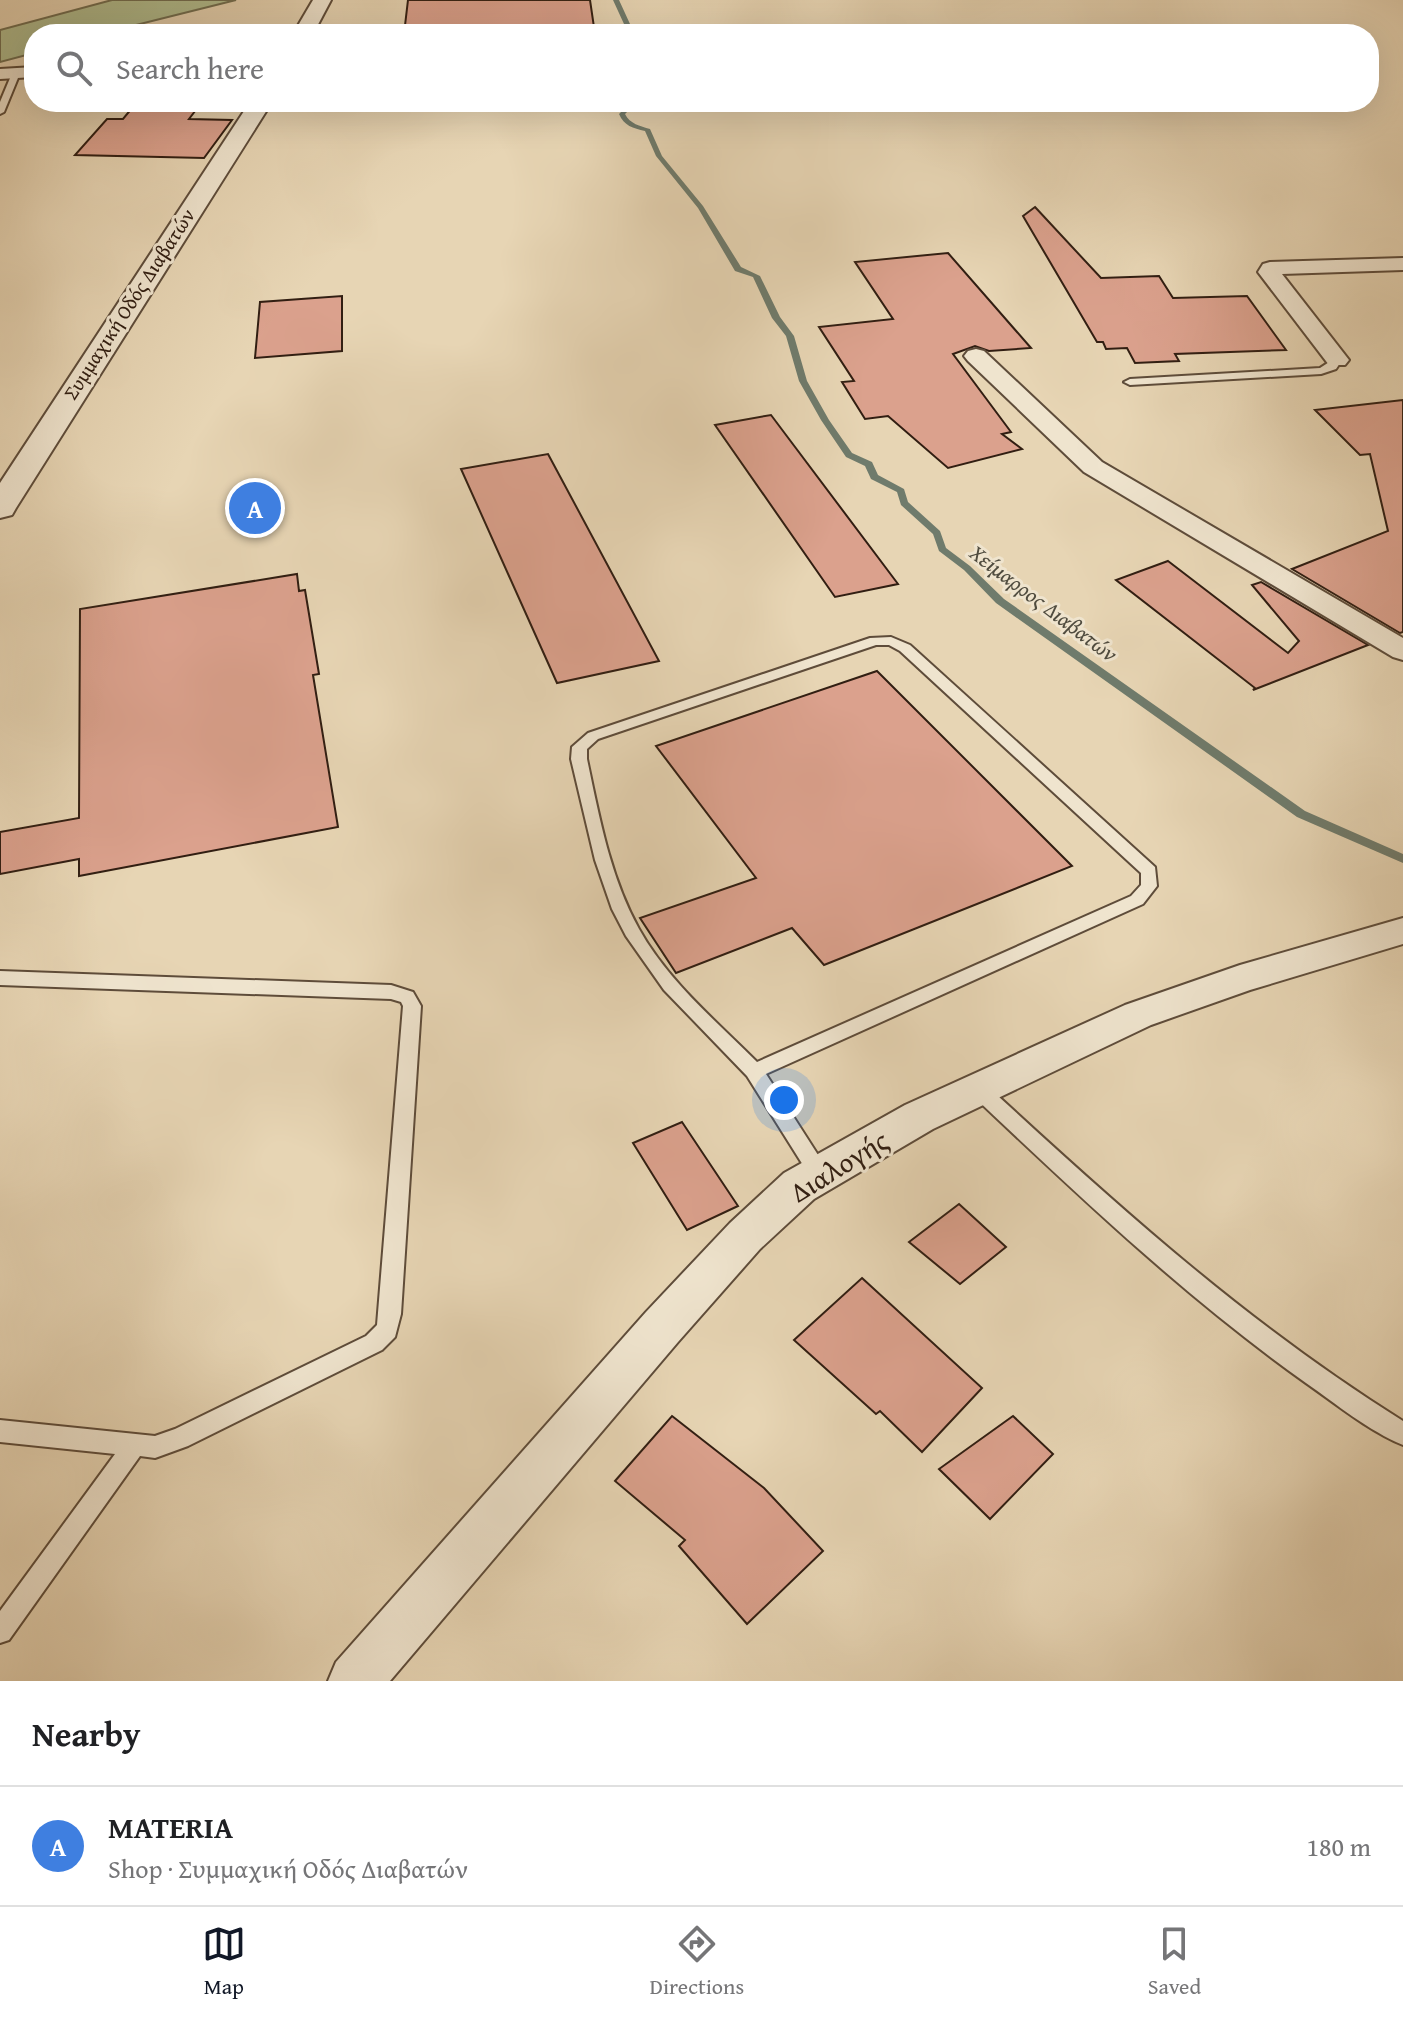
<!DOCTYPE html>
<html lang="en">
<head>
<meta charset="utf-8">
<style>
	:root { --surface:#fff; --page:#f2f2f2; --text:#202124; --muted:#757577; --line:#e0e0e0; --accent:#111827 }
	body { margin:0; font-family:"Gentium Book Plus",serif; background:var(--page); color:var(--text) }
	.you { position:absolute; left:784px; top:1100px; width:28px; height:28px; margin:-20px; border:6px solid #fff; border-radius:50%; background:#1a73e8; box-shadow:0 0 0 12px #1a73e833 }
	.badge { display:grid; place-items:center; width:52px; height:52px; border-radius:50%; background:var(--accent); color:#fff; font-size:26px; font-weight:700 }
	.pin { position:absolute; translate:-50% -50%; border:4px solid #fff; box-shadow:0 2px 8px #0006 }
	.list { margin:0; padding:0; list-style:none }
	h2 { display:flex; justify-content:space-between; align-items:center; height:104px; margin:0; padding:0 32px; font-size:34px }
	h2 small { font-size:26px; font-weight:400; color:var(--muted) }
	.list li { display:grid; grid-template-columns:52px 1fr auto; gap:24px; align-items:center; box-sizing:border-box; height:120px; padding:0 32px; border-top:2px solid var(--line) }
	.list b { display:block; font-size:30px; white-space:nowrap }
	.list p { margin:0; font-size:26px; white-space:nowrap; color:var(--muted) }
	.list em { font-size:26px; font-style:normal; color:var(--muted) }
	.icon { flex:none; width:44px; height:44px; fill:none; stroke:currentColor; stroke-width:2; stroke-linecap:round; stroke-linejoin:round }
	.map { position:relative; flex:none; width:1403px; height:1681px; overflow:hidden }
	.search { position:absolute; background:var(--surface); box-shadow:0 8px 32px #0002; left:24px; right:24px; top:24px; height:88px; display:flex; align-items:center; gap:20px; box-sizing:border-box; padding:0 28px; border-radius:32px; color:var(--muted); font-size:30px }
	.sheet { height:224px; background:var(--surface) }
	nav { display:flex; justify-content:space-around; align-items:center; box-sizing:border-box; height:112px; border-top:2px solid var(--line); background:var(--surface); font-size:22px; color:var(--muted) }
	nav a { display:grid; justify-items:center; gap:4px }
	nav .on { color:var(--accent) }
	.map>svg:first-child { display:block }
</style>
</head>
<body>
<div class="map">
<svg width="1403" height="1681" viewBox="0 0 1403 1681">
	<rect width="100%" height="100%" fill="#e7d5b4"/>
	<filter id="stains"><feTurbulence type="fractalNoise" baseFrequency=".0025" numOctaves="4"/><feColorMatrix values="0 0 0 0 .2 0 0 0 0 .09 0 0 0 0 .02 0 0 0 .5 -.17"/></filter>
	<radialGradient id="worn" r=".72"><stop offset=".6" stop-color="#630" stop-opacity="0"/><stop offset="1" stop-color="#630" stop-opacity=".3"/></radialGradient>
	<path fill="#b0be91" stroke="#706e52" stroke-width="2" d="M 112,0 L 236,0 L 100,34 L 34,34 L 34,53 L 0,62 L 0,30 Z"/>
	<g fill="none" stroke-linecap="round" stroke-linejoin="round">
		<g fill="#6f7b6c" fill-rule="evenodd">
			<path d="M 613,0 L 619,0 L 630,24 L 631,34 L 625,34 L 624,24 Z"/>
			<path d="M 625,102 L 631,102 L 631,108 L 625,114 C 630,124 640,126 650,129 L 662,156 L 703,206 L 741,267 L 760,276 L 780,317 L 794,336 L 807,381 L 829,420 L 852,453 L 872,462 L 878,475 L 904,489 L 908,502 L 940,531 L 946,548 L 970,566 L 1004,599 L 1305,811 L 1403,854 L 1403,863 L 1297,817 L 996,603 L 964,570 L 939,551 L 933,534 L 901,505 L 897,492 L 871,479 L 865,466 L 846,457 L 821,420 L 799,381 L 786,336 L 772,318 L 753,277 L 735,271 L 698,208 L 656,156 L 645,131 C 633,128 624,126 619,114 L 625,108 Z"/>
		</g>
	</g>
	<g fill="#dba18d" stroke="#311e12" stroke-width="2">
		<path d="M 408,0 L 590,0 L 595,34 L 404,34 Z"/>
		<path d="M 137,102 L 202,102 L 189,119 L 232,120 L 204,158 L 75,155 L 107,119 L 123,119 Z"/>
		<path d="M 1035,207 L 1101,278 L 1159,276 L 1173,298 L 1247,296 L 1286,350 L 1175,354 L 1179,361 L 1135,363 L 1127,348 L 1106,349 L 1103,342 L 1097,342 L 1023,216 Z"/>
		<path d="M 948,253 L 1031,348 L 989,351 L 975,346 L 953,354 L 1011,432 L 1002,434 L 1022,449 L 948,468 L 888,416 L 865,419 L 842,382 L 854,381 L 819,327 L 893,319 L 855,262 Z"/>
		<path d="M 342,296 L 342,351 L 255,358 L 260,302 Z"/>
		<path d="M 1403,400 L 1403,632 L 1400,633 L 1292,569 L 1388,531 L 1370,454 L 1360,455 L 1315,410 Z"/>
		<path d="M 771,415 L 898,584 L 835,597 L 715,425 Z"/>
		<path d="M 548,454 L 659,661 L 557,683 L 461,469 Z"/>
		<path d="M 1168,561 L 1288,653 L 1299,641 L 1252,585 L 1261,582 L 1368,645 L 1253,690 L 1255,688 L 1116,580 Z"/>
		<path d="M 297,574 L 299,591 L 305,590 L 319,674 L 313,675 L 338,827 L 79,876 L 79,859 L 0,874 L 0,832 L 79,818 L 80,609 Z"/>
		<path d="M 877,671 L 1072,866 L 824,965 L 792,928 L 676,973 L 640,918 L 756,878 L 656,746 Z"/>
		<path d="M 682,1122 L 738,1206 L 687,1230 L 633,1143 Z"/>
		<path d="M 959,1204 L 1006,1247 L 960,1284 L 909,1242 Z"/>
		<path d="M 862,1278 L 982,1388 L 922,1452 L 880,1411 L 876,1414 L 794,1340 Z"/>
		<path d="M 672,1416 L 764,1488 L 823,1551 L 747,1624 L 679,1546 L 685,1540 L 615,1481 Z"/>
		<path d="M 1013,1416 L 1053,1454 L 990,1519 L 939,1469 Z"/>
	</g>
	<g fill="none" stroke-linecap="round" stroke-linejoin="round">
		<defs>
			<g id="service">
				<path d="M 13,71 L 20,73 L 4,112 L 0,114 L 0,102 Z"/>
				<path d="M 1337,357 L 1342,360 L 1336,369 L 1321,374 L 1130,385 L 1124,382 L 1130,379 L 1320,368 Z"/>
				<path d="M 891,637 L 910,645 L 1155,867 L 1157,886 L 1143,904 L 766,1074 L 827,1169 L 830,1175 L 827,1181 L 820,1183 L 813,1181 L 747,1076 L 664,990 L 626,936 L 612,909 L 595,860 L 571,759 L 572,747 L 588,733 L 870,638 ZM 876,645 L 889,645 L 900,651 L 1141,873 L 1141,885 L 1131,896 L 757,1062 C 715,1020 668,981 639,929 C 610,877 599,816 587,759 L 587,749 L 598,739 Z"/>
				<path d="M 0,971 L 391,985 L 413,992 L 421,1006 L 401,1314 L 395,1337 L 382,1350 L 188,1446 L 155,1458 L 140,1456 L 9,1640 L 0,1643 L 0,1611 L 115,1454 L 0,1442 L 0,1420 L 155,1436 L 175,1429 L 366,1336 L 377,1325 L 403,1006 L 401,1002 L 391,999 L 0,985 Z"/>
				<path d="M 977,1080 L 984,1083 C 1116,1205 1249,1325 1403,1421 L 1403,1445 C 1369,1431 1336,1404 1306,1383 C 1185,1297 1078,1195 970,1093 L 968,1088 L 970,1083 Z"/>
			</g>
			<g id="minor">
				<path d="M 34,67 L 34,77 L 0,79 L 0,69 Z"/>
				<path d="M 1403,258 L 1403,270 L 1282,274 L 1349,360 L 1345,365 L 1329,365 L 1258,272 L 1263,264 L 1270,262 Z"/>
				<path d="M 976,349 L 984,351 L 1102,462 L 1403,638 L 1403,660 L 1393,657 L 1084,472 L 968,361 L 964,356 L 968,351 Z"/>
				<path d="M 1403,918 L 1403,944 L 1250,990 L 1151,1025 L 933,1129 L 814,1199 L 760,1249 L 678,1342 L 390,1681 L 328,1681 L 336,1662 L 646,1312 L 730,1223 L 784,1173 L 905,1105 L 1125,1005 L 1240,965 Z"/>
			</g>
			<g id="tertiary">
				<path d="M 313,0 L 331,0 L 313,34 L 293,34 Z"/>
				<path d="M 250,102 L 272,102 L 16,508 L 12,515 L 0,518 L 0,483 Z"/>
			</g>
		</defs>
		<use href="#service" stroke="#5e4c3a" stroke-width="4"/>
		<use href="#minor" stroke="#5e4c3a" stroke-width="4"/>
		<use href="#tertiary" stroke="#5e4c3a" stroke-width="4"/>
		<use href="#service" fill="#efe4ce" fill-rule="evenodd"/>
		<use href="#minor" fill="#efe4ce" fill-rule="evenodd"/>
		<use href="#tertiary" fill="#efe4ce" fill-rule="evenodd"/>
	</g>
	<g text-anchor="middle" stroke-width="6" stroke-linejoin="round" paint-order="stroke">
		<g font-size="20" fill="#311e12" stroke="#efe4ce">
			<text transform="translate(129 304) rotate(-57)" y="7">Συμμαχική Οδός Διαβατών</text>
		</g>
		<g font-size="22" font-style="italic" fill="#504c3f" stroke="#efe4ce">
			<text transform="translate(1044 603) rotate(37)" y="8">Χείμαρρος Διαβατών</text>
		</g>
		<g font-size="28" fill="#311e12" stroke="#efe4ce">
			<text transform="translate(839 1166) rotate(-32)" y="10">Διαλογής</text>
		</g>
	</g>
	<rect width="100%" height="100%" filter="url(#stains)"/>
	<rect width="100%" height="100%" fill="url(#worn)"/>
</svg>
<div class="you"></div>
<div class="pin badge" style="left:255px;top:508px;background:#3f7fe0">A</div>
<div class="search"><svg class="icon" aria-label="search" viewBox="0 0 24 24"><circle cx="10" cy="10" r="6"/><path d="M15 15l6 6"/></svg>Search here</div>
</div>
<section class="sheet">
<h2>Nearby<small></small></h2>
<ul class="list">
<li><span class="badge" style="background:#3f7fe0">A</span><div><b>MATERIA</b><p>Shop · Συμμαχική Οδός Διαβατών</p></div><em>180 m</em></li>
</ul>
</section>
<nav>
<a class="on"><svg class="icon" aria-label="map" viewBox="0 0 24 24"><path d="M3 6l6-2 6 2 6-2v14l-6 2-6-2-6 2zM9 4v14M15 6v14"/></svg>Map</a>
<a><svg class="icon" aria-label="directions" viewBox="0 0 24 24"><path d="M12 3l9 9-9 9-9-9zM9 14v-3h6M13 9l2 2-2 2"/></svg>Directions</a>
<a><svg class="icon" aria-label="saved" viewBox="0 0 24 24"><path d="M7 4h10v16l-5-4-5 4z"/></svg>Saved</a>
</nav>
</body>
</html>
